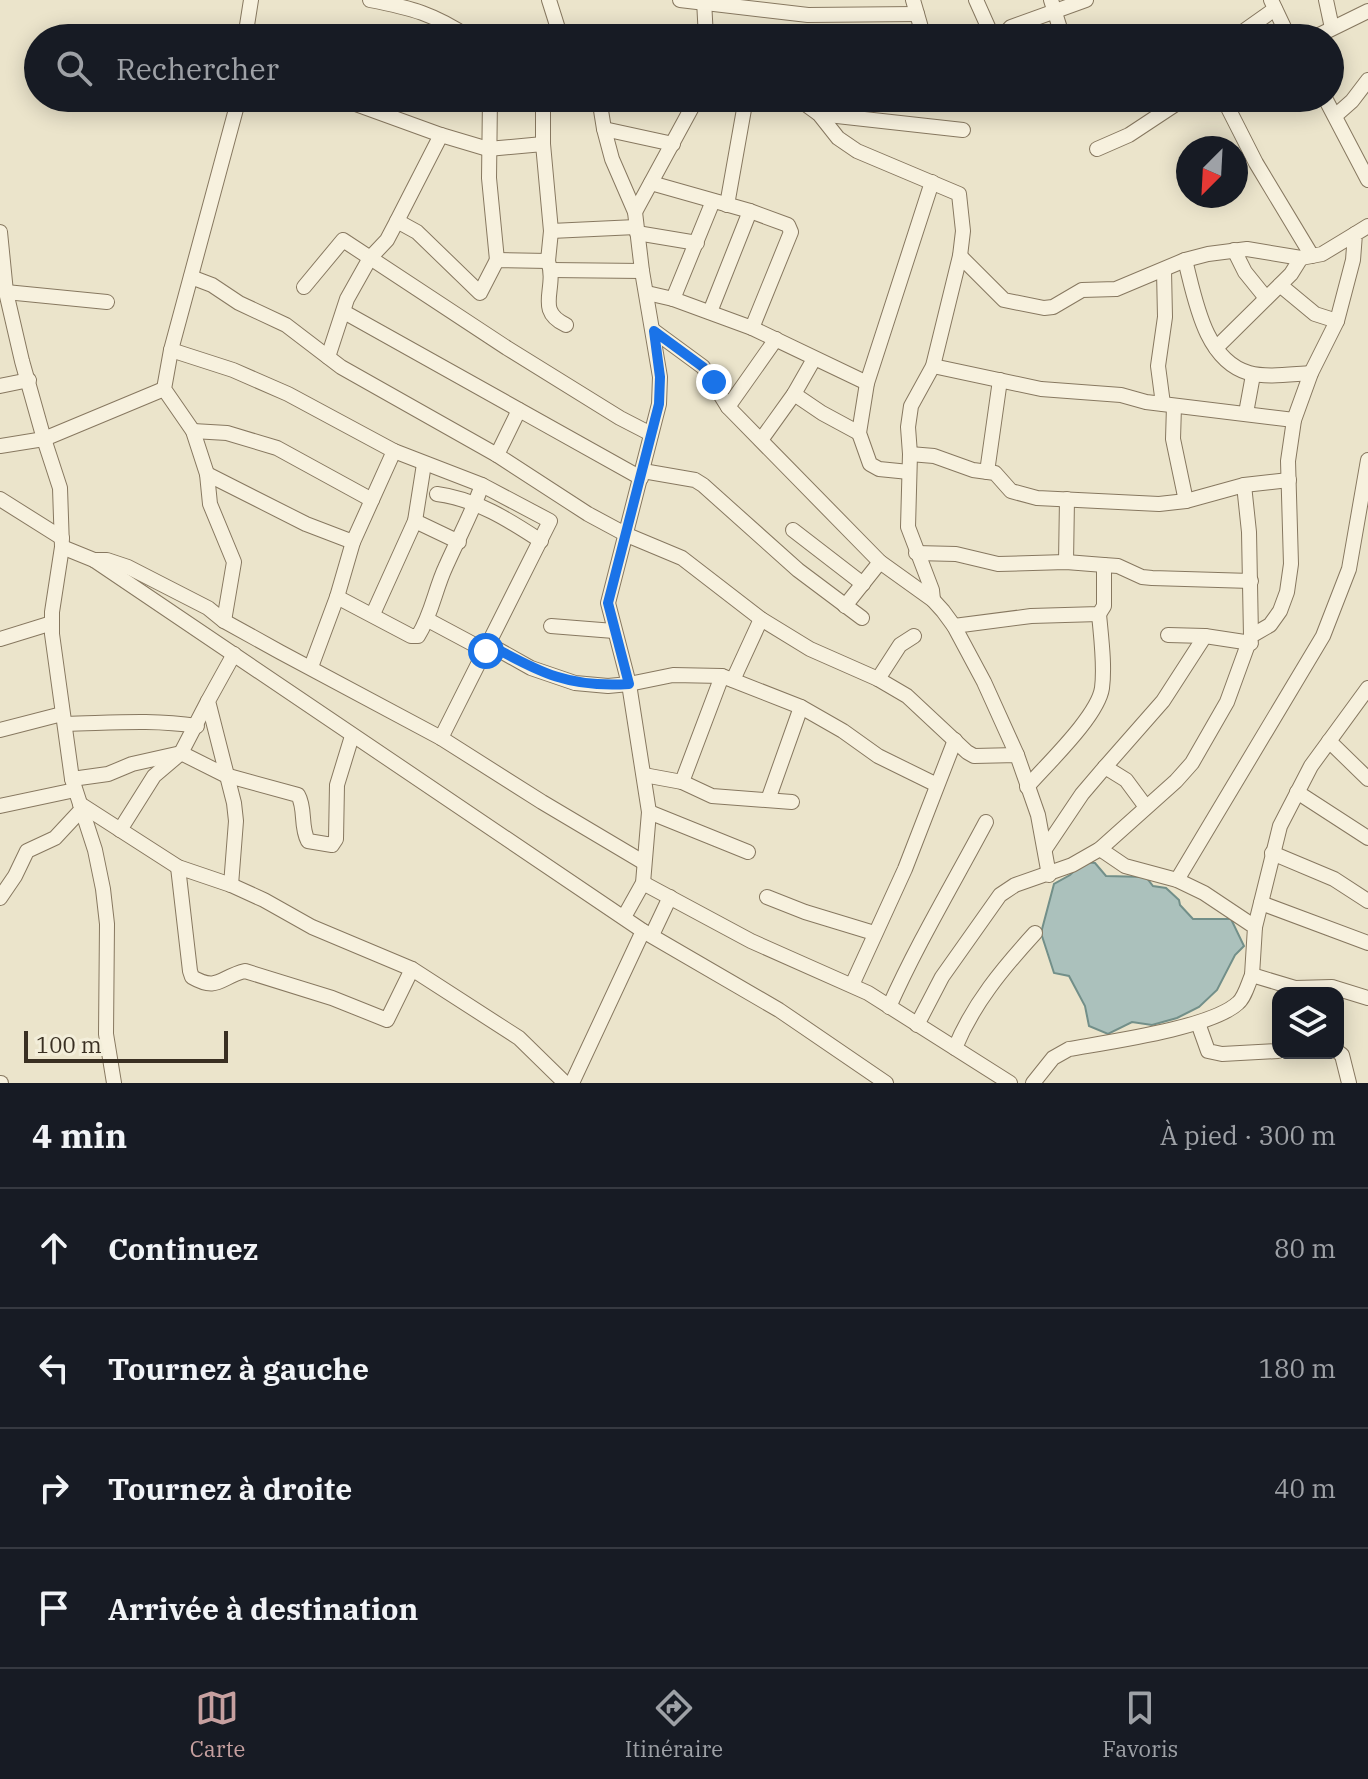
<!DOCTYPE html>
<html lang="fr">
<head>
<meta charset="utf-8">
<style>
	:root { --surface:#171b24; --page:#242831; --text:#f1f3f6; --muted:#9ea1a6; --line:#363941; --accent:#c6a0a0 }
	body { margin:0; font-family:"IBM Plex Serif",serif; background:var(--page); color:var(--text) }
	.controls { position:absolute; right:24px; bottom:24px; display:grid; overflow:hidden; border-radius:16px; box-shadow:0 4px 20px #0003 }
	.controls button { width:72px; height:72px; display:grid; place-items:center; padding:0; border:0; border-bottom:2px solid var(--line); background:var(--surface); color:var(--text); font:40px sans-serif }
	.compass { position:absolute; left:1176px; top:136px; width:72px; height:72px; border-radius:50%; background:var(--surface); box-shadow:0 4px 20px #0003; rotate:204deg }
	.scale { position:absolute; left:24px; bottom:20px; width:204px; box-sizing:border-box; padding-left:8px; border:4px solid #392f22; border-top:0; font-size:22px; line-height:28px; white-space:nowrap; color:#392f22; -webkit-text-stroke:6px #f3eeda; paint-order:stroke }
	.stop { position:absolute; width:24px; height:24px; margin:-18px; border:6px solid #1a73e8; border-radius:50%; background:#fff }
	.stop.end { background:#1a73e8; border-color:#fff; box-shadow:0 2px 8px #0008 }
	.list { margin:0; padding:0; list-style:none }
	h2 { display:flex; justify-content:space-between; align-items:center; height:104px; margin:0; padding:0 32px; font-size:34px }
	h2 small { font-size:26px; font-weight:400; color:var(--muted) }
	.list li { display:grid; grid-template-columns:52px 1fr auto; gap:24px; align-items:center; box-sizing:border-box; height:120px; padding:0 32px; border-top:2px solid var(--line) }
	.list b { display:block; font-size:30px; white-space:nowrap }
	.list em { font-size:26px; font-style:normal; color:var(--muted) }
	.icon { flex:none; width:44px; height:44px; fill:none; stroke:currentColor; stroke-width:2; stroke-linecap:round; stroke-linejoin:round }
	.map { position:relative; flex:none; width:1368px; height:1083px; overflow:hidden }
	.search { position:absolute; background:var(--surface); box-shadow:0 4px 20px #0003; left:24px; right:24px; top:24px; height:88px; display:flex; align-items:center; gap:20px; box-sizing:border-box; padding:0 28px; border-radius:44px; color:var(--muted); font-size:30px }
	.sheet { height:584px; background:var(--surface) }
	nav { display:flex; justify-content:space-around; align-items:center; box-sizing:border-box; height:112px; border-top:2px solid var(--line); background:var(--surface); font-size:22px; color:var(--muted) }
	nav a { display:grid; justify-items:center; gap:4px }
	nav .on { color:var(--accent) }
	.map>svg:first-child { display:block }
</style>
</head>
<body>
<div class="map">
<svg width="1368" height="1083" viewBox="0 0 1368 1083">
	<rect width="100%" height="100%" fill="#ebe4cb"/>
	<path fill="#abc1bc" stroke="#728f89" stroke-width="2" d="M 1084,862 L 1095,863 L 1106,876 L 1146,877 L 1153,886 L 1166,888 L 1179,900 L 1180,905 L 1193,919 L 1231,919 L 1244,946 L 1235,955 L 1217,990 L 1199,1007 L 1177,1018 L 1152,1025 L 1132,1022 L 1108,1034 L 1089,1026 L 1085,1006 L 1069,976 L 1054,973 L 1041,933 L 1054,884 L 1070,875 Z"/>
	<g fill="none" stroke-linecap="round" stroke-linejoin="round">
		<defs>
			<g id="minor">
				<path d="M 370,0 C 412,8 434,14 470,38"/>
				<path d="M 549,0 L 561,38"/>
				<path d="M 680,0 L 808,15 L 917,14"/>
				<path d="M 704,0 L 706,38"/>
				<path d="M 913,0 L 924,38"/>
				<path d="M 976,0 L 993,38"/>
				<path d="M 1051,0 L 1063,38"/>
				<path d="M 1271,0 L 1289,38"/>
				<path d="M 1326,0 L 1332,28"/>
				<path d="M 245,38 L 251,0"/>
				<path d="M 558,38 L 616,35 L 633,38"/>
				<path d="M 1001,38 L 1011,27 L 1086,0"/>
				<path d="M 1146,38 L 1172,33 L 1180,38"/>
				<path d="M 1234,38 L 1275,9"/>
				<path d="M 1313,38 L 1368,11"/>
				<path d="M 490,98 L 489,178 L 497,260"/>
				<path d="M 543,98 L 543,144"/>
				<path d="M 599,98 L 604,129 L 612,159 L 635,212 L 642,271 L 660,377 L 659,404 L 608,603 L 629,684 L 649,812 L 643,883 L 624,917"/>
				<path d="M 797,98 L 819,114 L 838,138 L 857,151 L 959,194 L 963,231 L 960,256 L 933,366 L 911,406 L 908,427 L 910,454 L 908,527 L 932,590 L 933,600"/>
				<path d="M 1223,98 L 1256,163 L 1312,256"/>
				<path d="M 1325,98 L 1368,180"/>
				<path d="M 819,114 L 963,130"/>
				<path d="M 1335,116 L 1352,101 L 1368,80"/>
				<path d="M 604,129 L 673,144"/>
				<path d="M 1097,149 L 1129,135 L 1185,98"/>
				<path d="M 727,205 L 746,98"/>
				<path d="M 635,212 L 697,98"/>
				<path d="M 397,221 L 441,135"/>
				<path d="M 551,231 L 636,227"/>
				<path d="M 0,232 L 6,292 L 22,361 L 44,439 L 60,488 L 62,547 L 52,612 L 52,634 L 72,779 L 95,850 L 103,889 L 107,924 L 106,1034 L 114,1083"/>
				<path d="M 637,233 L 697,243"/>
				<path d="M 1234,250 L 1245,272 L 1266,298"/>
				<path d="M 960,256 L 1004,300 L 1044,308 L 1053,307 L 1082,290 L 1116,289 L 1185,260 L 1208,254 L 1247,249 L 1301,258 L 1322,254 L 1355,234"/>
				<path d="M 1185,260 C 1195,298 1204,360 1249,373 C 1267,378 1292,374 1311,373"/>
				<path d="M 548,261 C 558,289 534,310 566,325"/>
				<path d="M 551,270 L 642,271"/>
				<path d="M 191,277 L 212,285 L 239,303 L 286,325 L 341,367 L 497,455 L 588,514 L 627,535 L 682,558 L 761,619 L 810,649 L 878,679 L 907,696 L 967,752 L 974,756 L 1017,755 L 1038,815 L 1049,875"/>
				<path d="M 1280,285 L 1315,314 L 1337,321"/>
				<path d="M 304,287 L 343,240 L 507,348 L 620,418 L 651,434"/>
				<path d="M 6,292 L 107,302"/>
				<path d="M 647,293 L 673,299 L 752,328 L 791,232 L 788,225 L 750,211 L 651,183"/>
				<path d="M 673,299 L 713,201"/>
				<path d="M 344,312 L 641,478"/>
				<path d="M 710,312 L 750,211"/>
				<path d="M 752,328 L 867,383"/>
				<path d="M 654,331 L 703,367 L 728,407 L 880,562 L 933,600 L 943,611 L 954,626 L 984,682 L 1017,755"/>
				<path d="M 1216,348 L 1291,274 L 1301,258"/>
				<path d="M 171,350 L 233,370 L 288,394 L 394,451 L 482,485 L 550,521 L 441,738"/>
				<path d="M 328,357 L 347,299 L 370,258 L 387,240 L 397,221 L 417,232 L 480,293 L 497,260 L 548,261 L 551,231 L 543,144 L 488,149 L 441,135 L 339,98"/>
				<path d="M 933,366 L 1041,389 L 1121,395 L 1146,402 L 1294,420"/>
				<path d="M 0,386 L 29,380"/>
				<path d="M 794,394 L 822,413 L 859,433"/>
				<path d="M 1163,404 L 1158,366 L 1165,317 L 1164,271"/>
				<path d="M 1174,406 L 1173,439 L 1186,501"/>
				<path d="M 728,407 L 776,339"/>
				<path d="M 1246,413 L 1253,375"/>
				<path d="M 193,431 L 227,433 L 277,448 L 372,500"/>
				<path d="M 761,440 L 794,394 L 814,359"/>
				<path d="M 0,446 L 44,439 L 164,389"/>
				<path d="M 910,454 L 934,456 L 973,470 L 995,473 L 1011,491 L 1037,498 L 1159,504 L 1186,501 L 1244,485 L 1289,480"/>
				<path d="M 497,455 L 519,410"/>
				<path d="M 643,471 L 695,480 L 703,485 L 798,570 L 862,618"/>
				<path d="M 909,472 L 879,469 L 870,464 L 859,433 L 867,383 L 932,182"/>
				<path d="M 987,472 L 1000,380"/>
				<path d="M 207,474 L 306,524 L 353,542"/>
				<path d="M 1244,485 L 1249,532 L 1251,636"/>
				<path d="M 437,494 C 476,499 509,520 541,541"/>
				<path d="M 0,499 L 62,538"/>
				<path d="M 415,521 L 459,542"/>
				<path d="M 793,530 L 863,584"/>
				<path d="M 62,547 L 94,560 L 107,560 L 128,567 L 208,608 L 224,621 L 280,652 L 441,738 L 542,802 L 643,862"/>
				<path d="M 916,553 L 956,554 L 998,564 L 1066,562 L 1104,565 L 1118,566 L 1142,577 L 1152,578 L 1251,581"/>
				<path d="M 94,560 L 643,931 L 779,1010 L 886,1083"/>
				<path d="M 1066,562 L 1067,499"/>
				<path d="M 337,597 L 411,636 L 418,636 C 432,614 435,589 446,566 C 458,539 472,513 482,485"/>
				<path d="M 845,606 L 880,562"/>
				<path d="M 373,614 L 415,521 L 424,464"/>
				<path d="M 428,620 L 486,651"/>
				<path d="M 224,621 L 234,562 L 210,504 L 207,474 L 193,431 L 164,389 L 171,350 L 239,98"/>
				<path d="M 551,626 L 614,631"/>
				<path d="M 954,626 L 1031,616 L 1099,614 L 1104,606 L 1104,565"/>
				<path d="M 1168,635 L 1205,636 L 1251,643"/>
				<path d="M 0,639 L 52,623"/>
				<path d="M 490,645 L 531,668 L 575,683 L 608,686 L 629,684 L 673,675 L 722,676 L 801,707 L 843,731 L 878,756 L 937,785"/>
				<path d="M 311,667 L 337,597 L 353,542 L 394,451"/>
				<path d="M 878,679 L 900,645 L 914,636"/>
				<path d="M 733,680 L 761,619"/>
				<path d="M 66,724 C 111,723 152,719 197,726"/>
				<path d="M 0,730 L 62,714"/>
				<path d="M 1329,741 L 1368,779"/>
				<path d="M 1105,767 L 1163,701 L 1205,636"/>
				<path d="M 644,775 L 682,782 L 712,796 L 792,802"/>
				<path d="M 72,779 L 108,774 L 132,764 L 181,753 L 225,775 L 298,795 C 306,809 300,826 308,841 L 332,845 L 336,839 L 337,785 L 352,736"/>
				<path d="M 682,782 L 722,676"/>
				<path d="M 1027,787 C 1047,764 1098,716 1102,688 C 1105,665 1101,637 1099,614"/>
				<path d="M 1297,792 L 1368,838"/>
				<path d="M 768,800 L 801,707"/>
				<path d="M 80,804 L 178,867 L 231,885 L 264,900 L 312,927 L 412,969 L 519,1038 L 565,1083"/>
				<path d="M 0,806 L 75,790"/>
				<path d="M 649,812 L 748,852"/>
				<path d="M 120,830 L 154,776 L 181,753 L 208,701"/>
				<path d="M 1045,849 L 1082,794 L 1105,767 L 1126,780 L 1146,807"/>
				<path d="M 1100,849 L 1125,866 L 1177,880 L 1204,893 L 1255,927 L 1252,975 L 1295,988 L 1332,987 L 1368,998"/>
				<path d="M 1272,853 L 1334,879 L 1368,901"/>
				<path d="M 178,867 L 190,971 L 192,977 C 218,992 220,977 245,971 L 332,998 L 387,1020 L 412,969"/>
				<path d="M 1177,880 L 1323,636 L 1349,569 L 1368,460"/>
				<path d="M 643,883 L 751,941 L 868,993 L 1010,1083"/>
				<path d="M 231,885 L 236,821 L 234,803 L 208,701 L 234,654"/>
				<path d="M 767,897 L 805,912 L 874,933"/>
				<path d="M 0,898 L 15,876 L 27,851 L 55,838 L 82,809"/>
				<path d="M 1261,903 L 1368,943"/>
				<path d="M 1255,927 L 1280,826 L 1311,766 L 1368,688"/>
				<path d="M 652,935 L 670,897"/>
				<path d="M 852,985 L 905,869 L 955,740"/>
				<path d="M 889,1007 C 917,944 953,884 986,822"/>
				<path d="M 1198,1023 L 1208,1051 L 1222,1054 L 1278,1051"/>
				<path d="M 917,1025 L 942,977 L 1000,895 L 1015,885 L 1072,865 L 1100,849 L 1176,781 L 1192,763 L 1227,702 L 1251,636 L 1270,625 L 1280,611 L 1287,592 L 1291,564 L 1288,461 L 1294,420 L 1311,373 L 1337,321 L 1353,260 L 1355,234 L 1368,226"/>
				<path d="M 955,1048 C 973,1004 1003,968 1035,933"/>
				<path d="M 1338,1052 L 1342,1055 L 1349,1083"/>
				<path d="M 0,1083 L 1,1083"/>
				<path d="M 572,1083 L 643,931"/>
				<path d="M 1033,1083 L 1053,1058 L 1069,1049 C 1108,1042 1211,1028 1238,1003 C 1245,997 1248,984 1252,975"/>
			</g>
		</defs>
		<use href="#minor" stroke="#877860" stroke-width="16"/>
		<use href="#minor" stroke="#f7f1de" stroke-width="14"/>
	</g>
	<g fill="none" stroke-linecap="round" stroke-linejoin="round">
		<path stroke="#1a73e8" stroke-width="10" d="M 486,651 L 490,645 C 540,673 570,688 629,684 L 608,603 L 659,404 L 660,377 L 654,331 L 703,367 L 714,382"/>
	</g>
</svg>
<div class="controls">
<button><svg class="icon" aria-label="layers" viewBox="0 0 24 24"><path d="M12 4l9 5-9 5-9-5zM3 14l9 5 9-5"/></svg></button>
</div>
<svg class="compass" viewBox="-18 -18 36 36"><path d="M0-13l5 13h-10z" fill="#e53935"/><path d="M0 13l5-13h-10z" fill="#9ea1a6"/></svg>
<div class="scale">100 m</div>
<div class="stop" style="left:486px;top:651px"></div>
<div class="stop end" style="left:714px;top:382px"></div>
<div class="search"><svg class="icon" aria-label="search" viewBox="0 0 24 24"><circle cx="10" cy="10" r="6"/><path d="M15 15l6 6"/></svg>Rechercher</div>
</div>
<section class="sheet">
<h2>4 min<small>À pied · 300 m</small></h2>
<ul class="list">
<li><svg class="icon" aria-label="ahead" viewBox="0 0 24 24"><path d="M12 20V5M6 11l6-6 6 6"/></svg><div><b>Continuez</b></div><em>80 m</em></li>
<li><svg class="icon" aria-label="left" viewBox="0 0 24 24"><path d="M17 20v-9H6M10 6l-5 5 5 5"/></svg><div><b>Tournez à gauche</b></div><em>180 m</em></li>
<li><svg class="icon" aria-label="right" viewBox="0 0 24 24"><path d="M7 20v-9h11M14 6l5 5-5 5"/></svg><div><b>Tournez à droite</b></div><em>40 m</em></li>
<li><svg class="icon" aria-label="arrive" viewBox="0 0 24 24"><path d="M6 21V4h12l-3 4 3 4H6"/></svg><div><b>Arrivée à destination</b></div></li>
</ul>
</section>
<nav>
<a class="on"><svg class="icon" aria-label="map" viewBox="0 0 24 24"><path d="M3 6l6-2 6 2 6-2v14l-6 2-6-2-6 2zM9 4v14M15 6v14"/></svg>Carte</a>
<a><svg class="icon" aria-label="directions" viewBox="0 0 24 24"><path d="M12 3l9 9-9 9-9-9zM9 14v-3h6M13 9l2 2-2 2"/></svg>Itinéraire</a>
<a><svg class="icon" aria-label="saved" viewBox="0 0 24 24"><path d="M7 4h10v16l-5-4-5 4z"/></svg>Favoris</a>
</nav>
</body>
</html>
